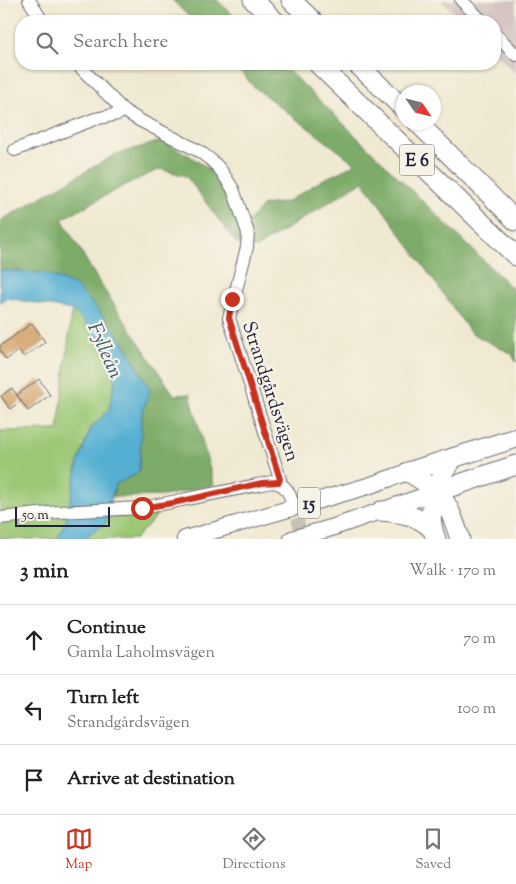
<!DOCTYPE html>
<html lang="en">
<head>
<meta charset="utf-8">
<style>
	:root { --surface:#fff; --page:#f6f6f6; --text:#222; --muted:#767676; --line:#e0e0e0; --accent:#c8321e }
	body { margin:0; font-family:"Sorts Mill Goudy",serif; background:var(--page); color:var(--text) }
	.compass { position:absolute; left:396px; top:85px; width:45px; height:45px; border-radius:50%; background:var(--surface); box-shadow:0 1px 4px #0004; rotate:125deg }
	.scale { position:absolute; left:15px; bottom:12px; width:95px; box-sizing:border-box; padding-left:5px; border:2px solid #22223b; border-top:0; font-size:14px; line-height:18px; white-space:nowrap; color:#22223b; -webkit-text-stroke:4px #f7f3e8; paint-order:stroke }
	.stop { position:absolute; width:15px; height:15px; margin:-11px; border:4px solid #c8321e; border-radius:50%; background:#fff }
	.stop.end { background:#c8321e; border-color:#fff; box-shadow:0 1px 5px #0008 }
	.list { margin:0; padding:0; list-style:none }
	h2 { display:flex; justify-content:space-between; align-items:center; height:65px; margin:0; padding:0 20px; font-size:21px }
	h2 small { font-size:16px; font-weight:400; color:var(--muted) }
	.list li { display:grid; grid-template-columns:32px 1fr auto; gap:15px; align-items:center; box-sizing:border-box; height:70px; padding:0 20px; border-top:1px solid var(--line) }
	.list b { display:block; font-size:19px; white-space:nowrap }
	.list p { margin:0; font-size:16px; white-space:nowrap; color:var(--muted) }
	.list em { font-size:16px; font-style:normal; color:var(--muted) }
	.icon { flex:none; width:28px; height:28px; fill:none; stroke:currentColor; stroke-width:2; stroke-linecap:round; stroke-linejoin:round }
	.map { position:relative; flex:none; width:516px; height:539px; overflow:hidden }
	.search { position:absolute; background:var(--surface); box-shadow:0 1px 4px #0004; left:15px; right:15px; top:15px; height:55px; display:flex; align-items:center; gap:12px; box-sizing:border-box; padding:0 18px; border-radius:20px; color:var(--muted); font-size:19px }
	.sheet { height:275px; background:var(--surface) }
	nav { display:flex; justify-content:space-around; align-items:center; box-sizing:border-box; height:70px; border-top:1px solid var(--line); background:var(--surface); font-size:14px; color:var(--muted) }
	nav a { display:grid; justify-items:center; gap:2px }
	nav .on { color:var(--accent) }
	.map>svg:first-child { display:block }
</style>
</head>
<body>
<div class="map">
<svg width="516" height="539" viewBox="0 0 516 539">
	<rect width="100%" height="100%" fill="#f7f3e8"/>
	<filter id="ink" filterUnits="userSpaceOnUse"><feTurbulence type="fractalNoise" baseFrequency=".02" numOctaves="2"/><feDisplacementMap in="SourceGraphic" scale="10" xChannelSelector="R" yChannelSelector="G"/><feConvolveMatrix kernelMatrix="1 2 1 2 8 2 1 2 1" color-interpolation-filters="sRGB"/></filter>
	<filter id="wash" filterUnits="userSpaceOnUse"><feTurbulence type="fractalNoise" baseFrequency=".0096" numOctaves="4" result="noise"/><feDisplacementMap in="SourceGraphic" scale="20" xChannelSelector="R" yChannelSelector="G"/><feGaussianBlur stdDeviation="1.12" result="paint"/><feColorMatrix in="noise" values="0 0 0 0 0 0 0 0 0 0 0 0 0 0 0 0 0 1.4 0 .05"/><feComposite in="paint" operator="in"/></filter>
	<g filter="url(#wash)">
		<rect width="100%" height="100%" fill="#f0e9d2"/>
		<path fill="#d1c0bd" d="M 441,0 L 516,0 L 516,74 L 495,53 L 495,21 L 462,21 Z"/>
		<g fill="#9cc876" stroke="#5f7558">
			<path d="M 72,310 L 87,325 L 105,352 L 115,381 L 110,409 L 91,428 L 78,463 L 66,521 L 57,539 L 0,539 L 0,431 L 58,430 Z"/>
			<path d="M 158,514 L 135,539 L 85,539 L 90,533 L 105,524 L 107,518 Z"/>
		</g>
		<g fill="#7dac67" stroke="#506751">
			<path d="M 172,0 L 217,0 L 239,21 L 193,21 Z"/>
			<path d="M 234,64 L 282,64 L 516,292 L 516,362 L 512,354 L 471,333 L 363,181 L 256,248 L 237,244 L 186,176 L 160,169 L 131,182 L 62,219 L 99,282 L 174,395 L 190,394 L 214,485 L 164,496 L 113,497 L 115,485 L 138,472 L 142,414 L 150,390 L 124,343 L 103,316 L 76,286 L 18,271 L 0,270 L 0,221 L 116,154 L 162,141 L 190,156 L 213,172 L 230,195 L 240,231 L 263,205 L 287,202 L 322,180 L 356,164 L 254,87 Z"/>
		</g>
		<path fill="#55afd3" stroke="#3c6887" d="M 0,270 L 45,273 L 76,286 L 103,316 L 124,343 L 150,390 L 142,414 L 139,472 L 115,485 L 105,524 L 90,533 L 85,539 L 57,539 L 66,521 L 78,463 L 91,428 L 109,409 L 115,381 L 105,352 L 87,325 L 72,310 L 8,298 L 0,302 Z"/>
		<g id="blocks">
			<g fill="#ce995b">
				<path d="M 32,323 L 45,342 L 24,357 L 19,350 L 6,360 L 0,351 L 0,346 Z"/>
				<path d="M 39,379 L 50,395 L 28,411 L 17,395 Z"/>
				<path d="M 12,388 L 21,401 L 10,409 L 1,396 Z"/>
			</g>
		</g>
	</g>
	<g filter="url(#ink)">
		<use href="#blocks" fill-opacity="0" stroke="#6a6870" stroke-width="1"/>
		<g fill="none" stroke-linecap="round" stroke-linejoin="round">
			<path stroke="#c7c1b4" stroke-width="12" stroke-dasharray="12 6" stroke-linecap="butt" d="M 292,501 L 303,539"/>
			<defs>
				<g id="minor">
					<path d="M 29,0 L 42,21"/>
					<path d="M 461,0 L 482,21"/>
					<path d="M 495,34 L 516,55"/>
					<path d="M 77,64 L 123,110 L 139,120 L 199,151 L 211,160 L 220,169 L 233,189 L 248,233 L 247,247 L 229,318 L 280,479 L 279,483"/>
					<path d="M 15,150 L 95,119 L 118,114 L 123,110"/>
					<path d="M 0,518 L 58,512 L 142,508 L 272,482 C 283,483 288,489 291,499"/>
				</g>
				<g id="major">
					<path d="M 185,539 L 368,486 L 408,472"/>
					<path d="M 292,539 L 331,528 L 436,492"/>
				</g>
				<g id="highway">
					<path d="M 253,0 L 275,21"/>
					<path d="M 291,0 L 313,21"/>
					<path d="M 318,64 L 516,256"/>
					<path d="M 357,64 L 404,109"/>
					<path d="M 417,122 L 516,221"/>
					<path d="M 408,472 L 516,438"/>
					<path d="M 408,472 C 443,492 448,501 460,539"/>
					<path d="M 436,492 L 516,465"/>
					<path d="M 381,511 C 400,513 416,514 431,528"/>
					<path d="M 436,539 C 424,510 437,483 453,458"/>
				</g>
			</defs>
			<use href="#minor" stroke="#6a6870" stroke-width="14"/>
			<use href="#major" stroke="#6a6870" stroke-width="18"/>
			<use href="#highway" stroke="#6a6870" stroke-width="21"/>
			<use href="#minor" stroke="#fff" stroke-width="12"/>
			<use href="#major" stroke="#fff" stroke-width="16"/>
			<use href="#highway" stroke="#fff" stroke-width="19"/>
		</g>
	</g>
	<g fill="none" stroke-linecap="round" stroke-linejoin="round" filter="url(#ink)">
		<path stroke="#c8321e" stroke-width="6" d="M 142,508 L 173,503 L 262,483 L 279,482 L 280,479 L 229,318 L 232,299"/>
	</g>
	<g text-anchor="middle" stroke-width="4.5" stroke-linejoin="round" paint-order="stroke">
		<g fill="#f7f3e8" stroke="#62616f" stroke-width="1">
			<rect x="399.5" y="144.5" width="35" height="31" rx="4"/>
			<rect x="298" y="487.5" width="22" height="31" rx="4"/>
		</g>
		<g font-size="18" font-weight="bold" fill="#22223b">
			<text x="417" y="166">E 6</text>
			<text x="309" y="509">15</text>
		</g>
		<g font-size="19" fill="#22223b" stroke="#f7f3e8">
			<text transform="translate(272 391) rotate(72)" y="7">Strandgårdsvägen</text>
		</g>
		<g font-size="20" font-style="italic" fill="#365a78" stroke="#f7f3e8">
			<text transform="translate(106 350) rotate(66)" y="7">Fylleån</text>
		</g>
	</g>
</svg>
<svg class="compass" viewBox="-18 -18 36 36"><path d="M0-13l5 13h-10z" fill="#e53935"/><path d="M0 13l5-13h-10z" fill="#767676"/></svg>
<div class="scale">50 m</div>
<div class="stop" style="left:142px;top:508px"></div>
<div class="stop end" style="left:232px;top:299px"></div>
<div class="search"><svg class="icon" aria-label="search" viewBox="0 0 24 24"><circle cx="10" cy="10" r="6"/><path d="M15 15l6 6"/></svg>Search here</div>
</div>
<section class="sheet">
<h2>3 min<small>Walk · 170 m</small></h2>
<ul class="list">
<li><svg class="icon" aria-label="ahead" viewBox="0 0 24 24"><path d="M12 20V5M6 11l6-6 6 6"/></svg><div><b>Continue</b><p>Gamla Laholmsvägen</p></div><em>70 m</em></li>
<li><svg class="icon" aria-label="left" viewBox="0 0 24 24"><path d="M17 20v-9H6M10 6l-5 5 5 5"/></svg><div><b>Turn left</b><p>Strandgårdsvägen</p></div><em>100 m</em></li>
<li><svg class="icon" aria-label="arrive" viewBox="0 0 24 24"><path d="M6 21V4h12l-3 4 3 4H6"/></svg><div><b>Arrive at destination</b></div></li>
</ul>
</section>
<nav>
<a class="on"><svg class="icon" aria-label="map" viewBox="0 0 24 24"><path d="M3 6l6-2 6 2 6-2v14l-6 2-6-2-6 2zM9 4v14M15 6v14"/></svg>Map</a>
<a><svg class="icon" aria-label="directions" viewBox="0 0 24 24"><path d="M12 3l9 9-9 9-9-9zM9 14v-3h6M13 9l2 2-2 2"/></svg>Directions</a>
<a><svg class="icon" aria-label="saved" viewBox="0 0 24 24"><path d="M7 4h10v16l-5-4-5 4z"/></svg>Saved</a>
</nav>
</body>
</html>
